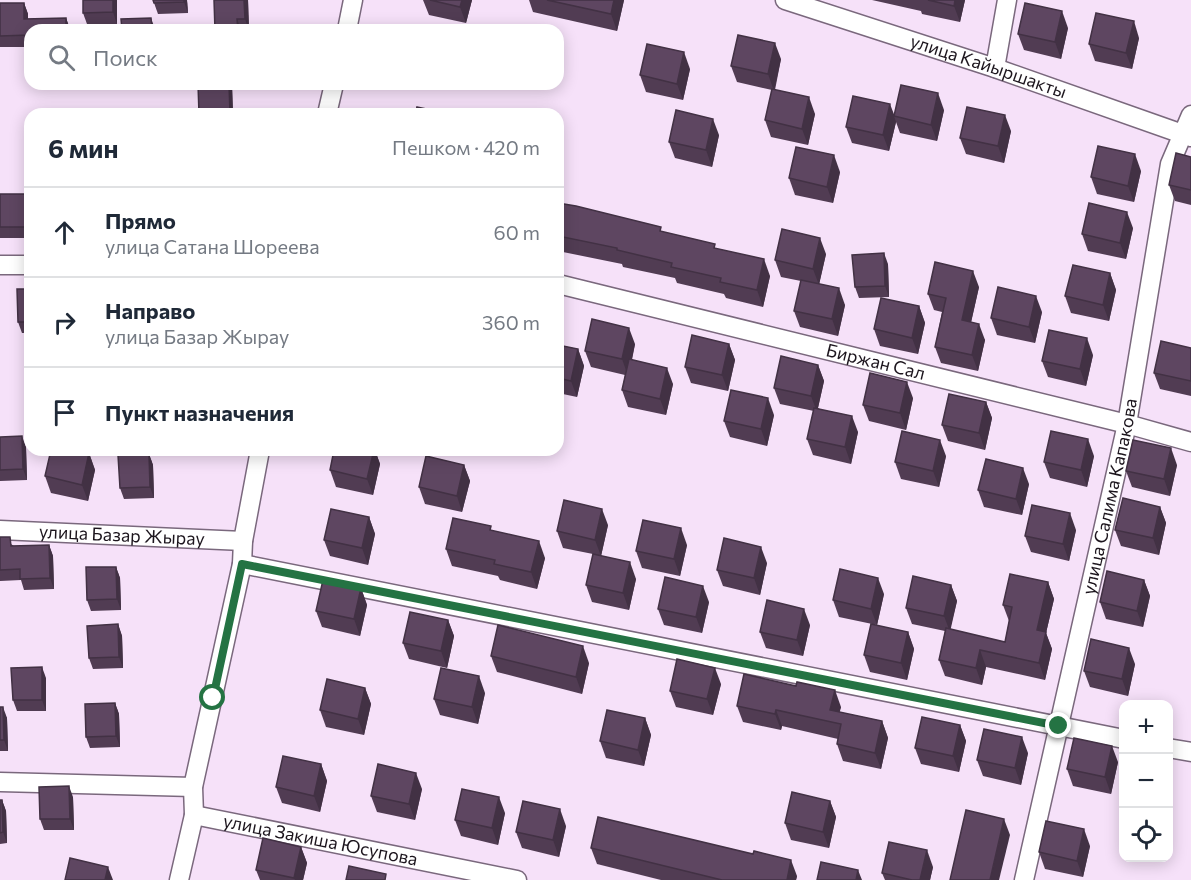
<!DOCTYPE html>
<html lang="ru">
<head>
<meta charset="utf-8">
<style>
	:root { --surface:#fff; --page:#f2f2f3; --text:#1f2937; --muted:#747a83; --line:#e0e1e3 }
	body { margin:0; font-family:Commissioner,sans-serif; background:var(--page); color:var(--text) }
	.controls { position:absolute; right:18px; bottom:18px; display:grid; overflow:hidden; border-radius:12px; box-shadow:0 3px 15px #0003 }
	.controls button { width:54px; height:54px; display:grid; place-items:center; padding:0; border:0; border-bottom:2px solid var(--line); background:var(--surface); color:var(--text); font:30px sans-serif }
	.stop { position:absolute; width:18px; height:18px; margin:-14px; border:4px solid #247343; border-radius:50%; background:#fff }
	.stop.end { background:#247343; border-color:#fff; box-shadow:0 2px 6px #0008 }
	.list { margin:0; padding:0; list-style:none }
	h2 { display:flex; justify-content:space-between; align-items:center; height:78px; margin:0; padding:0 24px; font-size:26px }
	h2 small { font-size:20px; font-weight:400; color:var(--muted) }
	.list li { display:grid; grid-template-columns:39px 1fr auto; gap:18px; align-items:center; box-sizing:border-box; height:90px; padding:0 24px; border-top:2px solid var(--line) }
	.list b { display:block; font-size:22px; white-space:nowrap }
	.list p { margin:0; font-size:20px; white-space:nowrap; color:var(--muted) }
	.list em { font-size:20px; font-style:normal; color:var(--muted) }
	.icon { flex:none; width:33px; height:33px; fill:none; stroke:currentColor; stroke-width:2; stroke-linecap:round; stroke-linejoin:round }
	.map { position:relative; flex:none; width:1191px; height:880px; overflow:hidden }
	.search { position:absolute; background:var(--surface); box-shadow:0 3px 15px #0003; left:24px; top:24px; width:540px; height:66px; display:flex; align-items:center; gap:15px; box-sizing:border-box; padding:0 21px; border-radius:18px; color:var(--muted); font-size:22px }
	.panel { position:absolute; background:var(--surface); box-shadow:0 3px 15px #0003; left:24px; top:108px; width:540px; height:348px; border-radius:18px }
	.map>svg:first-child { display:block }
</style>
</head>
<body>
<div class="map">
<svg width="1191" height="880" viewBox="0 0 1191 880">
	<rect width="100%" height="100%" fill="#f6e1f9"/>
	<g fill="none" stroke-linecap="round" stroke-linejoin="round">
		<defs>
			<g id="minor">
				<path id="s1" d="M 785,0 L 995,68 L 1191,137"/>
				<path d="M 347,30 L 353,0"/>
				<path d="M 995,68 L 1007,0"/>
				<path d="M 327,114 L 334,84"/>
				<path d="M 0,265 L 30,265"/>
				<path id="s2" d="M 558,284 L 1127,424 L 1191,442"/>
				<path id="s3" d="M 0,530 L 243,541"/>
				<path d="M 242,564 L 1124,739"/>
				<path d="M 1168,748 L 1191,752"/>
				<path d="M 0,782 L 193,787"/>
				<path id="s4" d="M 194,815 L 517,880"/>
				<path d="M 179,880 L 194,815 L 193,787 L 242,564 L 243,541 L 260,450"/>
				<path id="s5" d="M 1024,880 L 1127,424 L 1170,164 L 1191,115"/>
			</g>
		</defs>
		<use href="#minor" stroke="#7a687d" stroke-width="21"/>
		<use href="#minor" stroke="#fff" stroke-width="18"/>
	</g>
	<g fill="#513c53">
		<path d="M 83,0 L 117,0 L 117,24 L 87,24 L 83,13 Z"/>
		<path d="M 153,0 L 187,0 L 188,13 L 158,14 Z"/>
		<path d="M 214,0 L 248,0 L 249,30 L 215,30 Z"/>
		<path d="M 423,0 L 472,0 L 466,23 L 429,15 Z"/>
		<path d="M 529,0 L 624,0 L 617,31 L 533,12 Z"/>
		<path d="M 872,0 L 965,0 L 960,22 L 922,14 L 921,11 Z"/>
		<path d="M 0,3 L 24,3 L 28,14 L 28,19 L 66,18 L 70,29 L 30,30 L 30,47 L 0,47 Z"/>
		<path d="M 1068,28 L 1061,59 L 1024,50 L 1018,34 Z"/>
		<path d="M 1139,38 L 1132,69 L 1095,61 L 1089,44 Z"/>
		<path d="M 781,59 L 775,90 L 815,114 L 808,145 L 771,137 L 765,120 L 772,90 L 737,82 L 731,66 Z"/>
		<path d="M 690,69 L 683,100 L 646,92 L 640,75 Z"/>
		<path d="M 198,84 L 243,84 L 243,85 L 232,85 L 233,114 L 199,114 Z"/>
		<path d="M 944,110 L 937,141 L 900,133 L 896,122 L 889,151 L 852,143 L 846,127 L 894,114 Z"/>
		<path d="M 1011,131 L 1004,163 L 966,154 L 960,138 Z"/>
		<path d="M 719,135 L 712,167 L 675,158 L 669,142 Z"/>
		<path d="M 1191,157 L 1191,205 L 1175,201 L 1169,185 Z"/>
		<path d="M 1141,171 L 1134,202 L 1097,194 L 1091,177 Z"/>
		<path d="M 840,172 L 833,203 L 795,195 L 789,178 Z"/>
		<rect x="0" y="194" width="30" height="44"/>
		<path d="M 558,203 L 663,232 L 717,249 L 770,276 L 763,307 L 726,298 L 724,294 L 677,283 L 675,278 L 623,267 L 622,264 L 558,251 Z"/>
		<path d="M 1133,228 L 1126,259 L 1088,251 L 1082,234 Z"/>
		<path d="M 826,254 L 819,284 L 845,305 L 838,336 L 800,327 L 794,311 L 801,281 L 781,277 L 775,260 Z"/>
		<path d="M 888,264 L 889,297 L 859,298 L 855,287 Z"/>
		<path d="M 1110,273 L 1116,290 L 1109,321 L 1071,313 L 1065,296 Z"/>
		<path d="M 979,287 L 971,322 L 985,340 L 978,371 L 941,363 L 935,347 L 942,312 L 934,310 L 928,294 Z"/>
		<path d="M 30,289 L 30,333 L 22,333 L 18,322 Z"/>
		<path d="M 919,306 L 925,323 L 918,354 L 880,346 L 874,329 Z"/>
		<path d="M 1042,312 L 1035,343 L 997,335 L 991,318 Z"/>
		<path d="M 635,344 L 632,360 L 673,384 L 666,415 L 628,407 L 622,390 L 625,375 L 591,367 L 585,351 Z"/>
		<path d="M 729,344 L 735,360 L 728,391 L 691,383 L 685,367 Z"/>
		<path d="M 558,345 L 578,349 L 584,366 L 577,397 L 558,393 Z"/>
		<path d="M 1191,348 L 1191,396 L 1160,389 L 1154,373 Z"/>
		<path d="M 1093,355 L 1086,386 L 1048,377 L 1042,361 Z"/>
		<path d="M 818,365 L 824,381 L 818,408 L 858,432 L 851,464 L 813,455 L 807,439 L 814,411 L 780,404 L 774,388 Z"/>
		<path d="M 913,398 L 906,430 L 869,421 L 863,405 Z"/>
		<path d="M 986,402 L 992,418 L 985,450 L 948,441 L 942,425 Z"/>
		<path d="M 774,415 L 767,446 L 730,437 L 724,421 Z"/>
		<path d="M 0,437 L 26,447 L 27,480 L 0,481 Z"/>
		<path d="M 334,450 L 375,450 L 380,464 L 373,495 L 336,487 L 330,470 Z"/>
		<path d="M 89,453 L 95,470 L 88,501 L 51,493 L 45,476 Z"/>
		<path d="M 149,454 L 153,465 L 154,498 L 124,499 L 120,488 Z"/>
		<path d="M 946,456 L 939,487 L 901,479 L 895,462 Z"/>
		<path d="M 1094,456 L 1087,487 L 1050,478 L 1044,462 Z"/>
		<path d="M 464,465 L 470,481 L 462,512 L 425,504 L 419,487 Z"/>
		<path d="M 1177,465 L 1170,496 L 1132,487 L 1126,471 Z"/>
		<path d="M 1029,484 L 1022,515 L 984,507 L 978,490 Z"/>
		<path d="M 1160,507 L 1166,523 L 1159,555 L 1121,546 L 1115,530 Z"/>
		<path d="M 369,517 L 375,534 L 368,565 L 330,556 L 324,540 Z"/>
		<path d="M 608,525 L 601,556 L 636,579 L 629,610 L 592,602 L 586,585 L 593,554 L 563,548 L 557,531 Z"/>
		<path d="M 1076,530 L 1069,561 L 1031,552 L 1025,536 Z"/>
		<path d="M 492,531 L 545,558 L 537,589 L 500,580 L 498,576 L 452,566 L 446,549 Z"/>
		<path d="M 0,537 L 14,546 L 49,545 L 53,556 L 54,589 L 24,590 L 21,580 L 0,581 Z"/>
		<path d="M 687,545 L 680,576 L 642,568 L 636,551 Z"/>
		<path d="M 767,563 L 760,595 L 723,586 L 717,570 Z"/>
		<path d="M 116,567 L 120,578 L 121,610 L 91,611 L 87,600 Z"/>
		<path d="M 1144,580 L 1150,596 L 1143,627 L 1106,619 L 1100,602 Z"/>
		<path d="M 1048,582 L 1054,599 L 1046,633 L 1052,649 L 1045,680 L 986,667 L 982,685 L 945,676 L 939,660 L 945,631 L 912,624 L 906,608 L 951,585 L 957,601 L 950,629 L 1005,642 L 1009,621 L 1003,605 Z"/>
		<path d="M 361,588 L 367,605 L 360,636 L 322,627 L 316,611 Z"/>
		<path d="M 884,594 L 877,625 L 839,617 L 833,600 Z"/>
		<path d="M 709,602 L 702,633 L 664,625 L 658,609 Z"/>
		<path d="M 448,620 L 454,636 L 447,668 L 409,659 L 403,643 Z"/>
		<path d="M 118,624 L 122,636 L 123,668 L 93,669 L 89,658 Z"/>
		<path d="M 810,625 L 803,656 L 766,648 L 760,632 Z"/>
		<path d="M 908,632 L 914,649 L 907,680 L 870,672 L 864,655 Z"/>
		<path d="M 491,656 L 589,663 L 582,694 L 497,672 Z"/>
		<path d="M 1135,664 L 1128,696 L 1090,687 L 1084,671 Z"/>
		<path d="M 46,678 L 46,711 L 17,711 L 13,700 Z"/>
		<path d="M 721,684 L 713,715 L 676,707 L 670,691 Z"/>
		<path d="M 365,688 L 371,704 L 364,735 L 326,727 L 320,710 Z"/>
		<path d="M 485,693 L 478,724 L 440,715 L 434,699 Z"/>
		<path d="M 115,703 L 119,714 L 120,747 L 90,748 L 86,737 Z"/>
		<path d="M 737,706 L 841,707 L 839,712 L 882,721 L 888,738 L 881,769 L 843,761 L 837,744 L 838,739 L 782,726 L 781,730 L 743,722 Z"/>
		<path d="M 0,707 L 7,718 L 8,751 L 0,751 Z"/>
		<path d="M 645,718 L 651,735 L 644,766 L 606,758 L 600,741 Z"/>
		<path d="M 960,725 L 966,741 L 959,772 L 921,764 L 915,748 Z"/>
		<path d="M 1028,753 L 1021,785 L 983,776 L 977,760 Z"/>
		<path d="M 1118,762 L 1111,794 L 1073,786 L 1067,769 Z"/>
		<path d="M 321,764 L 327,781 L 320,812 L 282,803 L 276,787 Z"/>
		<path d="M 422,789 L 415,820 L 377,812 L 371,796 Z"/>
		<path d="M 73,797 L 74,830 L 44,830 L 40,819 Z"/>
		<path d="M 0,800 L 2,800 L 6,811 L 7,843 L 0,844 Z"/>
		<path d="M 830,801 L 836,817 L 829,848 L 791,840 L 785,823 Z"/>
		<path d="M 505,813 L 498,845 L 461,836 L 455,820 Z"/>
		<path d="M 566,826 L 559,857 L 522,848 L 516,832 Z"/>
		<path d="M 1090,846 L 1083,877 L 1045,869 L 1039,852 Z"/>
		<path d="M 301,847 L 307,863 L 303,880 L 260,880 L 256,870 Z"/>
		<path d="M 591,848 L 797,876 L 796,880 L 661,880 L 597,864 Z"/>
		<path d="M 933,867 L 930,880 L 885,880 L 882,873 Z"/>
	</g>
	<g fill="#423144">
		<path d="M 113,0 L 117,0 L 117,24 L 113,12 Z"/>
		<path d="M 184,0 L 187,0 L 188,13 L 184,2 Z"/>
		<path d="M 244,0 L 248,0 L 249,30 L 245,19 Z"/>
		<path d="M 462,0 L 472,0 L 466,23 L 460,7 Z"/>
		<path d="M 614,0 L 624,0 L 617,31 L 611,14 Z"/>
		<path d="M 955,0 L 965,0 L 960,22 L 954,6 Z"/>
		<path d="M 24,3 L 28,14 L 28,30 L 24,19 Z"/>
		<path d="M 1062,11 L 1068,28 L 1061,59 L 1055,42 Z"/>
		<path d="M 66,18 L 70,29 L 70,30 L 66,30 Z"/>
		<path d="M 151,18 L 155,29 L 155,30 L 152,30 Z"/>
		<path d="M 237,19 L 241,30 L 238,30 Z"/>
		<path d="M 1134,21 L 1139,38 L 1132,69 L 1126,53 Z"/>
		<path d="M 775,43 L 781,59 L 774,91 L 768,74 Z"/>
		<path d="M 684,52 L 690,69 L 683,100 L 677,84 Z"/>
		<path d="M 229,84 L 232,84 L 232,85 L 233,114 L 230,114 Z"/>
		<path d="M 938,93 L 944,110 L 937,141 L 931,125 Z"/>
		<path d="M 809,97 L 815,114 L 808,145 L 802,129 Z"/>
		<path d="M 890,104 L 895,117 L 894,116 L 896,122 L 889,151 L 883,135 Z"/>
		<path d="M 1005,115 L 1011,131 L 1004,163 L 998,146 Z"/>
		<path d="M 713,119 L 719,135 L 712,167 L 706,150 Z"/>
		<path d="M 1135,154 L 1141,171 L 1134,202 L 1128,186 Z"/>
		<path d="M 834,155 L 840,172 L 833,203 L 827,187 Z"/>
		<path d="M 1127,212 L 1133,228 L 1126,259 L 1120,243 Z"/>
		<path d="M 820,238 L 826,254 L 819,285 L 813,269 Z"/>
		<path d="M 884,253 L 888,264 L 889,297 L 885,286 Z"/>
		<path d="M 764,259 L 770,276 L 763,307 L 757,290 Z"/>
		<path d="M 973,271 L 979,287 L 968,336 L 962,320 Z"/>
		<path d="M 1110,273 L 1116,290 L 1109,321 L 1103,305 Z"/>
		<path d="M 839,288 L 845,305 L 838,336 L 832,319 Z"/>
		<path d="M 1036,296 L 1042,312 L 1035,343 L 1029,327 Z"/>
		<path d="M 919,306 L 925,323 L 918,354 L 912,338 Z"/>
		<path d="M 979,324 L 985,340 L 978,371 L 972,355 Z"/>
		<path d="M 629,328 L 635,344 L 628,376 L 622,359 Z"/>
		<path d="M 1087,338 L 1093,355 L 1086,386 L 1080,369 Z"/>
		<path d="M 729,344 L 735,360 L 728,391 L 722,375 Z"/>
		<path d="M 578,349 L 584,366 L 577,397 L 571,381 Z"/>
		<path d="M 818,365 L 824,381 L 817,412 L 811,396 Z"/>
		<path d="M 667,368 L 673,384 L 666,415 L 660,399 Z"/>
		<path d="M 907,382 L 913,398 L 906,430 L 900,413 Z"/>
		<path d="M 768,398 L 774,415 L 767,446 L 761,429 Z"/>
		<path d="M 986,402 L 992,418 L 985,450 L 979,433 Z"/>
		<path d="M 852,416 L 858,432 L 851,464 L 845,447 Z"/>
		<path d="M 22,436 L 26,447 L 27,480 L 23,469 Z"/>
		<path d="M 1088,439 L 1094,456 L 1087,487 L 1081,470 Z"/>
		<path d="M 940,440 L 946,456 L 939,487 L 933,471 Z"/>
		<path d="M 1171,448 L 1177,465 L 1170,496 L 1164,479 Z"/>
		<path d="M 374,450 L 375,450 L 380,464 L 373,495 L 367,479 Z"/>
		<path d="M 89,453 L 95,470 L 88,501 L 82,485 Z"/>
		<path d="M 149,454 L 153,465 L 154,498 L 150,487 Z"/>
		<path d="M 464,465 L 470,481 L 462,512 L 457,496 Z"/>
		<path d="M 1023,468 L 1029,484 L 1022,515 L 1016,499 Z"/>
		<path d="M 1160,507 L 1166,523 L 1159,555 L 1153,538 Z"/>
		<path d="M 602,509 L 608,525 L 601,556 L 595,540 Z"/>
		<path d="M 1070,513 L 1076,530 L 1069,561 L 1063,544 Z"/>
		<path d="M 369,517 L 375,534 L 368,565 L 362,548 Z"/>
		<path d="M 681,528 L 687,545 L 680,576 L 674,559 Z"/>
		<path d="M 539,541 L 545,558 L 537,589 L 531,572 Z"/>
		<path d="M 49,545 L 53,556 L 54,589 L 50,578 Z"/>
		<path d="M 761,547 L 767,563 L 760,595 L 754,578 Z"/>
		<path d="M 630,562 L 636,579 L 629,610 L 623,593 Z"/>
		<path d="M 116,567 L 120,578 L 121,610 L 117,599 Z"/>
		<path d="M 878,578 L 884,594 L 877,625 L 871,609 Z"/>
		<path d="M 1144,580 L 1150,596 L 1143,627 L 1137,611 Z"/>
		<path d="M 1048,582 L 1054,599 L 1046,633 L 1052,649 L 1045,680 L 1039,663 L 1037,630 Z"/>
		<path d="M 951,585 L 957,601 L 950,632 L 944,616 Z"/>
		<path d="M 703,586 L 709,602 L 702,633 L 696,617 Z"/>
		<path d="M 361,588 L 367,605 L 360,636 L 354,619 Z"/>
		<path d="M 804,609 L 810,625 L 803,656 L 797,640 Z"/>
		<path d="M 448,620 L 454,636 L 447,668 L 441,651 Z"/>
		<path d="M 118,624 L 122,636 L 123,668 L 119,657 Z"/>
		<path d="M 908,632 L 914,649 L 907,680 L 901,663 Z"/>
		<path d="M 583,646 L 589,663 L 582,694 L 576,677 Z"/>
		<path d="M 1129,648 L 1135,664 L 1128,696 L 1122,679 Z"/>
		<path d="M 980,650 L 986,667 L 982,685 L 976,668 Z"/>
		<path d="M 42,667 L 46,678 L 46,711 L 42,700 Z"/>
		<path d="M 715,668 L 721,684 L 713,715 L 707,699 Z"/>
		<path d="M 479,676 L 485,693 L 478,724 L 472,707 Z"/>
		<path d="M 365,688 L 371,704 L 364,735 L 358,719 Z"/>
		<path d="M 835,690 L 841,707 L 837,723 L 830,710 Z"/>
		<path d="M 115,703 L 119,714 L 120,747 L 116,736 Z"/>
		<path d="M 3,707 L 7,718 L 8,751 L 4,740 Z"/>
		<path d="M 776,710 L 782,726 L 781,730 L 775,714 Z"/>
		<path d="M 645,718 L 651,735 L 644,766 L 638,750 Z"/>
		<path d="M 882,721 L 888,738 L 881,769 L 875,753 Z"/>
		<path d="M 960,725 L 966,741 L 959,772 L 953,756 Z"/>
		<path d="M 1022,737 L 1028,753 L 1021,785 L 1015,768 Z"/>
		<path d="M 1112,746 L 1118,762 L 1111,794 L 1105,777 Z"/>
		<path d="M 321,764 L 327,781 L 320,812 L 314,796 Z"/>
		<path d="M 416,773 L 422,789 L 415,820 L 409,804 Z"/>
		<path d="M 69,786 L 73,797 L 74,830 L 70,819 Z"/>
		<path d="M 499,797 L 505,813 L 498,845 L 492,828 Z"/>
		<path d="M 2,800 L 6,811 L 7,843 L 3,832 Z"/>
		<path d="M 830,801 L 836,817 L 829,848 L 823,832 Z"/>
		<path d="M 560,809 L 566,826 L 559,857 L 553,840 Z"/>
		<path d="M 1004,819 L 1010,835 L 999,880 L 990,880 Z"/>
		<path d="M 1084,829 L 1090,846 L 1083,877 L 1077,861 Z"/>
		<path d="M 301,847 L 307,863 L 303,880 L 295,880 L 294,878 Z"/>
		<path d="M 927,850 L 933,867 L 930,880 L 920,880 Z"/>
		<path d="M 791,860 L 797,876 L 796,880 L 787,880 Z"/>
		<path d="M 108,867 L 113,880 L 105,880 Z"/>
		<path d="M 858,870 L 862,880 L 856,880 Z"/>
	</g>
	<g fill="#5e4661" stroke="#423144" stroke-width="1.5">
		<path d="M 83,0 L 113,0 L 113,12 L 83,13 Z"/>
		<path d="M 153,0 L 184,0 L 184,2 L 154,3 Z"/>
		<path d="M 214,0 L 244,0 L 245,19 L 237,19 L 238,30 L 215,30 Z"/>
		<path d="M 430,0 L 462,0 L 460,7 Z"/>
		<path d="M 547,0 L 614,0 L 611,14 Z"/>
		<path d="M 928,0 L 955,0 L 954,6 Z"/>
		<path d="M 0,3 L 24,3 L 24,19 L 66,18 L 66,30 L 30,30 L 30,35 L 0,36 Z"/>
		<path d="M 1025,3 L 1062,11 L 1055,42 L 1018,34 Z"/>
		<path d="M 1096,13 L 1134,21 L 1126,53 L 1089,44 Z"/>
		<path d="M 151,18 L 152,30 L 122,30 L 121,19 Z"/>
		<path d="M 431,25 L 452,30 L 430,30 Z"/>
		<path d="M 738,35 L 775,43 L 768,74 L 731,66 Z"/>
		<path d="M 647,44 L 684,52 L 677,84 L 640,75 Z"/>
		<path d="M 198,84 L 229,84 L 230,113 L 199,114 Z"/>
		<path d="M 901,85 L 938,93 L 931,125 L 894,116 Z"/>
		<path d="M 772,89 L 809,97 L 802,129 L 765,120 Z"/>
		<path d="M 853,96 L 890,104 L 883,135 L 846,127 Z"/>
		<path d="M 417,107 L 450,114 L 415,114 Z"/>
		<path d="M 967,107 L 1005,115 L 998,146 L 960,138 Z"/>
		<path d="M 676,110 L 713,119 L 706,150 L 669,142 Z"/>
		<path d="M 1098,146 L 1135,154 L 1128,186 L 1091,177 Z"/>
		<path d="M 796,147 L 834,155 L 827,187 L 789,178 Z"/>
		<path d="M 1176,153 L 1191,157 L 1191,190 L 1169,185 Z"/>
		<rect x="0" y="194" width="30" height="33"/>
		<path d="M 558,203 L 576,206 L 661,227 L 660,231 L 715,244 L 714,248 L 764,259 L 757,290 L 720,282 L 721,278 L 671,267 L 672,263 L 617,250 L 617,248 L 558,236 Z"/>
		<path d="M 1089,203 L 1127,212 L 1120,243 L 1082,234 Z"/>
		<path d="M 782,229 L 820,238 L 813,269 L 775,260 Z"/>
		<path d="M 884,253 L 885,286 L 855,287 L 852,255 Z"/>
		<path d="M 935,262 L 973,271 L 962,320 L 979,324 L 972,355 L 935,347 L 946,298 L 928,294 Z"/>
		<path d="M 1073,265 L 1110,273 L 1103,305 L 1065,296 Z"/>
		<path d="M 801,280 L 839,288 L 832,319 L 794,311 Z"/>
		<path d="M 998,287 L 1036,296 L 1029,327 L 991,318 Z"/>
		<path d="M 17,289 L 30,289 L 30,322 L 18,322 Z"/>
		<path d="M 881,298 L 919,306 L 912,338 L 874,329 Z"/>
		<path d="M 592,319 L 629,328 L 622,359 L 585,351 Z"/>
		<path d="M 1049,330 L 1087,338 L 1080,369 L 1042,361 Z"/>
		<path d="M 692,335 L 729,344 L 722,375 L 685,367 Z"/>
		<path d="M 1161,341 L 1191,348 L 1191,381 L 1154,373 Z"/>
		<path d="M 558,345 L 578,349 L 571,381 L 558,378 Z"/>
		<path d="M 781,356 L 818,365 L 811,396 L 774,388 Z"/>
		<path d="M 629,359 L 667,368 L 660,399 L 622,390 Z"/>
		<path d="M 870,373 L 907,382 L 900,413 L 863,405 Z"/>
		<path d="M 731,390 L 768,398 L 761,429 L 724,421 Z"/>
		<path d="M 949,394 L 986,402 L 979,433 L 942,425 Z"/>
		<path d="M 814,408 L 852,416 L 845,447 L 807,439 Z"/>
		<path d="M 902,431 L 940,440 L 933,471 L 895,462 Z"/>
		<path d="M 1051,431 L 1088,439 L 1081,470 L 1044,462 Z"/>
		<path d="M 22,436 L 23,469 L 0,470 L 0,437 Z"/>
		<path d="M 1133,440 L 1171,448 L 1164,479 L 1126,471 Z"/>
		<path d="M 51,450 L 74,450 L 89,453 L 82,485 L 45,476 Z"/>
		<path d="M 334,450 L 374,450 L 367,479 L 330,470 Z"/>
		<path d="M 149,454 L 150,487 L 120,488 L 118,455 Z"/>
		<path d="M 426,456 L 464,465 L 457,496 L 419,487 Z"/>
		<path d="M 986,459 L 1023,468 L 1016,499 L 978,490 Z"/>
		<path d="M 1123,498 L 1160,507 L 1153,538 L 1115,530 Z"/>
		<path d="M 564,500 L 602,509 L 595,540 L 557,531 Z"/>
		<path d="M 1032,505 L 1070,513 L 1063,544 L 1025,536 Z"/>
		<path d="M 331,509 L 369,517 L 362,548 L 324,540 Z"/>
		<path d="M 453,518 L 491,526 L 490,530 L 539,541 L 531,572 L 494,564 L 495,560 L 446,549 Z"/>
		<path d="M 643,520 L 681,528 L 674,559 L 636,551 Z"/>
		<path d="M 0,537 L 10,537 L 11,546 L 49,545 L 50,578 L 20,579 L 20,569 L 0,570 Z"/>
		<path d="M 724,538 L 761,547 L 754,578 L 717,570 Z"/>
		<path d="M 593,554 L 630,562 L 623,593 L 586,585 Z"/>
		<path d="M 86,567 L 116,567 L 117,599 L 87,600 Z"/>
		<path d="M 840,569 L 878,578 L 871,609 L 833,600 Z"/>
		<path d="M 1107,571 L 1144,580 L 1137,611 L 1100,602 Z"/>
		<path d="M 1010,574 L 1048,582 L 1037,630 L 1046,632 L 1039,663 L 980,650 L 976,668 L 939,660 L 946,628 L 1005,642 L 1012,607 L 1003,605 Z"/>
		<path d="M 913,576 L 951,585 L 944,616 L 906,608 Z"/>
		<path d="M 665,577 L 703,586 L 696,617 L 658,609 Z"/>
		<path d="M 323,580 L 361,588 L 354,619 L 316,611 Z"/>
		<path d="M 767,600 L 804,609 L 797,640 L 760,632 Z"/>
		<path d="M 410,612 L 448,620 L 441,651 L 403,643 Z"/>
		<path d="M 118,624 L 119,657 L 89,658 L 87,626 Z"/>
		<path d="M 871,624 L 908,632 L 901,663 L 864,655 Z"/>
		<path d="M 498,625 L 583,646 L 576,677 L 491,656 Z"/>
		<path d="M 1091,639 L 1129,648 L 1122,679 L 1084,671 Z"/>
		<path d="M 677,659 L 715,668 L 707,699 L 670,691 Z"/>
		<path d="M 42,667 L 42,700 L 13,700 L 11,668 Z"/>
		<path d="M 441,668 L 479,676 L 472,707 L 434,699 Z"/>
		<path d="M 744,674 L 796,686 L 797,682 L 835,690 L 830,710 L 882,721 L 875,753 L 837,744 L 841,724 L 776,710 L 775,714 L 737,706 Z"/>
		<path d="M 327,679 L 365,688 L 358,719 L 320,710 Z"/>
		<path d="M 115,703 L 116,736 L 86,737 L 85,704 Z"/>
		<path d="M 0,707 L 3,707 L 4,740 L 0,740 Z"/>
		<path d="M 607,710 L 645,718 L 638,750 L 600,741 Z"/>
		<path d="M 922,717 L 960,725 L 953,756 L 915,748 Z"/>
		<path d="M 984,729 L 1022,737 L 1015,768 L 977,760 Z"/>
		<path d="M 1074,738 L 1112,746 L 1105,777 L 1067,769 Z"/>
		<path d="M 283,756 L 321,764 L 314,796 L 276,787 Z"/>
		<path d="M 378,764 L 416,773 L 409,804 L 371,796 Z"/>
		<path d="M 69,786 L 70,819 L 40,819 L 39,787 Z"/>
		<path d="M 462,789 L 499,797 L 492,828 L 455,820 Z"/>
		<path d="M 792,792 L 830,801 L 823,832 L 785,823 Z"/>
		<path d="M 0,800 L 2,800 L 3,832 L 0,833 Z"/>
		<path d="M 523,801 L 560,809 L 553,840 L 516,832 Z"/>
		<path d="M 966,810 L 1004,819 L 990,880 L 950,880 Z"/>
		<path d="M 598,817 L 753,854 L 754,851 L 791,860 L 787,880 L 722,880 L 591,848 Z"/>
		<path d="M 1046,821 L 1084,829 L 1077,861 L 1039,852 Z"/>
		<path d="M 263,838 L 301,847 L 294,878 L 256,870 Z"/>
		<path d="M 889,842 L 927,850 L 920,880 L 912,880 L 882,873 Z"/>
		<path d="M 70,858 L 108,867 L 105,880 L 65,880 Z"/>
		<path d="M 821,862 L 858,870 L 856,880 L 817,880 Z"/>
		<path d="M 349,866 L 386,874 L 385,880 L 346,880 Z"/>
	</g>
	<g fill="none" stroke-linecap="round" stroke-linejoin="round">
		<path stroke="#247343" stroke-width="8" d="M 213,698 L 242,564 L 1059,726"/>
	</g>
	<g text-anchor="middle" stroke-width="6" stroke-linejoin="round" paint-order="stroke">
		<g font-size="18" fill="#1c151d" stroke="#fbf3fc">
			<text dy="6" stroke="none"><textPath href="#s1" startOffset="214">улица Кайыршакты</textPath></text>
			<text dy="6" stroke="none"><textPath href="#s2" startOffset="327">Биржан Сал</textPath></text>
			<text dy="6" stroke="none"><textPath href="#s5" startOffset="393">улица Салима Капакова</textPath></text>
			<text dy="6" stroke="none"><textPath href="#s3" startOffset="122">улица Базар Жырау</textPath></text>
			<text dy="6" stroke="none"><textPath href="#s4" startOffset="129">улица Закиша Юсупова</textPath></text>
		</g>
	</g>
</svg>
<div class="controls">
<button>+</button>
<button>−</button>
<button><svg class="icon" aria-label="locate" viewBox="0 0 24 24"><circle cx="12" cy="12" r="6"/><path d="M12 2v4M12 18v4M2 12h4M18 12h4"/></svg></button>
</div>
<div class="stop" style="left:213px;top:698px"></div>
<div class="stop end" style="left:1059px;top:726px"></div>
<div class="search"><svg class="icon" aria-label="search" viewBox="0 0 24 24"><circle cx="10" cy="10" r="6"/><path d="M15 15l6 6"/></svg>Поиск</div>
<section class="panel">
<h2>6 мин<small>Пешком · 420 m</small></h2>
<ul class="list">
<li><svg class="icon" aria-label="ahead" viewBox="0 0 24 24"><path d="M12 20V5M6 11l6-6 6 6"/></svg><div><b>Прямо</b><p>улица Сатана Шореева</p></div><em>60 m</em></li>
<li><svg class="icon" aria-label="right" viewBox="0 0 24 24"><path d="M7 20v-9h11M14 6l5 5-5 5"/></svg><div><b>Направо</b><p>улица Базар Жырау</p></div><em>360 m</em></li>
<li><svg class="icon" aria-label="arrive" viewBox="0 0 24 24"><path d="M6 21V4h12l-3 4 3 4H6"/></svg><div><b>Пункт назначения</b></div></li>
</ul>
</section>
</div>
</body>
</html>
